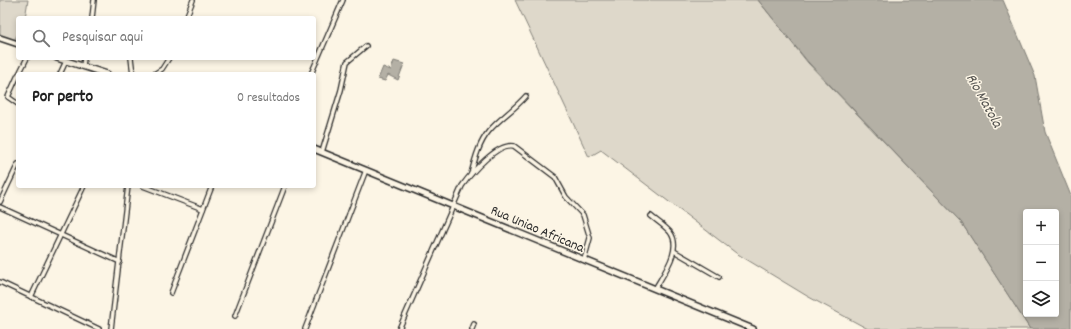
<!DOCTYPE html>
<html lang="pt">
<head>
<meta charset="utf-8">
<style>
	:root { --surface:#fff; --page:#f6f6f6; --text:#222; --muted:#767676; --line:#e0e0e0 }
	body { margin:0; font-family:Dekko,sans-serif; background:var(--page); color:var(--text) }
	.controls { position:absolute; right:12px; bottom:12px; display:grid; overflow:hidden; border-radius:4px; box-shadow:0 2px 6px #0003 }
	.controls button { width:36px; height:36px; display:grid; place-items:center; padding:0; border:0; border-bottom:1px solid var(--line); background:var(--surface); color:var(--text); font:20px sans-serif }
	.list { margin:0; padding:0; list-style:none }
	h2 { display:flex; justify-content:space-between; align-items:center; height:52px; margin:0; padding:0 16px; font-size:17px }
	h2 small { font-size:13px; font-weight:400; color:var(--muted) }
	.icon { flex:none; width:22px; height:22px; fill:none; stroke:currentColor; stroke-width:2; stroke-linecap:round; stroke-linejoin:round }
	.map { position:relative; flex:none; width:1071px; height:329px; overflow:hidden }
	.search { position:absolute; background:var(--surface); box-shadow:0 2px 6px #0003; left:16px; top:16px; width:300px; height:44px; display:flex; align-items:center; gap:10px; box-sizing:border-box; padding:0 14px; border-radius:4px; color:var(--muted); font-size:15px }
	.panel { position:absolute; background:var(--surface); box-shadow:0 2px 6px #0003; left:16px; top:72px; width:300px; height:116px; border-radius:4px }
	.map>svg:first-child { display:block }
</style>
</head>
<body>
<div class="map">
<svg width="1071" height="329" viewBox="0 0 1071 329">
	<rect width="100%" height="100%" fill="#fcf5e5"/>
	<filter id="ink" filterUnits="userSpaceOnUse"><feTurbulence type="fractalNoise" baseFrequency=".025" numOctaves="2"/><feDisplacementMap in="SourceGraphic" scale="8" xChannelSelector="R" yChannelSelector="G"/><feConvolveMatrix kernelMatrix="1 2 1 2 8 2 1 2 1" color-interpolation-filters="sRGB"/></filter>
	<g filter="url(#ink)">
		<g fill="#ded8ca" stroke="#84827a">
			<path d="M 0,0 L 28,0 L 25,18 L 18,18 L 18,33 L 14,41 L 0,36 Z"/>
			<path d="M 515,0 L 758,0 L 808,63 L 961,222 L 1030,329 L 868,329 L 807,296 L 736,253 L 601,150 L 589,157 Z"/>
		</g>
		<g fill="#b4b0a5" stroke="#7d7b74" fill-rule="evenodd">
			<path d="M 758,0 L 1003,0 L 1035,76 L 1045,132 L 1071,196 L 1071,329 L 1030,329 L 961,222 L 808,62 ZM 1026,212 L 1056,212 L 1056,314 L 1026,314 Z"/>
			<path d="M 394,61 L 404,64 L 398,80 L 388,75 L 385,81 L 378,79 L 383,67 L 391,70 Z"/>
		</g>
		<g fill="none" stroke-linecap="round" stroke-linejoin="round">
			<defs>
				<g id="minor">
					<path d="M 92,18 L 94,0"/>
					<path d="M 186,18 L 193,0"/>
					<path d="M 131,58 L 133,74"/>
					<path d="M 83,66 L 84,58"/>
					<path d="M 19,74 L 27,58"/>
					<path d="M 60,74 L 66,61"/>
					<path d="M 154,74 L 162,69 L 169,58"/>
					<path d="M 311,74 L 343,0"/>
					<path d="M 18,75 L 8,97 L 18,104"/>
					<path d="M 322,152 L 341,90 L 347,62 L 366,46"/>
					<path d="M 471,174 C 475,159 479,143 489,131 C 500,118 515,109 526,96"/>
					<path d="M 143,186 L 203,209"/>
					<path d="M 0,202 L 18,164"/>
					<path d="M 0,207 L 120,262"/>
					<path d="M 651,216 C 657,221 665,226 670,232 C 683,249 663,274 655,289"/>
					<path d="M 674,251 L 719,277"/>
					<path d="M 0,282 L 99,329"/>
					<path d="M 171,293 L 212,186"/>
					<path d="M 31,297 L 84,186"/>
					<path d="M 235,316 L 285,186"/>
					<path d="M 111,329 L 128,186"/>
					<path d="M 305,329 L 366,170"/>
					<path d="M 399,329 L 462,186 C 471,173 498,142 514,146 L 555,177 L 566,197 L 583,215 L 590,238 L 584,260"/>
					<path d="M 472,329 L 474,324"/>
				</g>
				<g id="secondary">
					<path d="M 0,38 L 18,44"/>
					<path d="M 57,58 L 107,74"/>
					<path d="M 314,149 L 753,329"/>
				</g>
			</defs>
			<use href="#minor" stroke="#2b2b2b" stroke-width="6"/>
			<use href="#secondary" stroke="#2b2b2b" stroke-width="8"/>
			<use href="#minor" stroke="#fcf5e5" stroke-width="3.5"/>
			<use href="#secondary" stroke="#fcf5e5" stroke-width="5"/>
		</g>
	</g>
	<g text-anchor="middle" stroke-width="3" stroke-linejoin="round" paint-order="stroke">
		<g font-size="14" fill="#2b2b2b" stroke="#fcf5e5">
			<text transform="translate(538 228) rotate(23)" y="5">Rua Uniao Africana</text>
		</g>
		<g font-size="15" font-style="italic" fill="#545350" stroke="#fcf5e5">
			<text transform="translate(985 100) rotate(61)" y="5">Rio Matola</text>
		</g>
	</g>
</svg>
<div class="controls">
<button>+</button>
<button>−</button>
<button><svg class="icon" aria-label="layers" viewBox="0 0 24 24"><path d="M12 4l9 5-9 5-9-5zM3 14l9 5 9-5"/></svg></button>
</div>
<div class="search"><svg class="icon" aria-label="search" viewBox="0 0 24 24"><circle cx="10" cy="10" r="6"/><path d="M15 15l6 6"/></svg>Pesquisar aqui</div>
<section class="panel">
<h2>Por perto<small>0 resultados</small></h2>
<ul class="list">
</ul>
</section>
</div>
</body>
</html>
